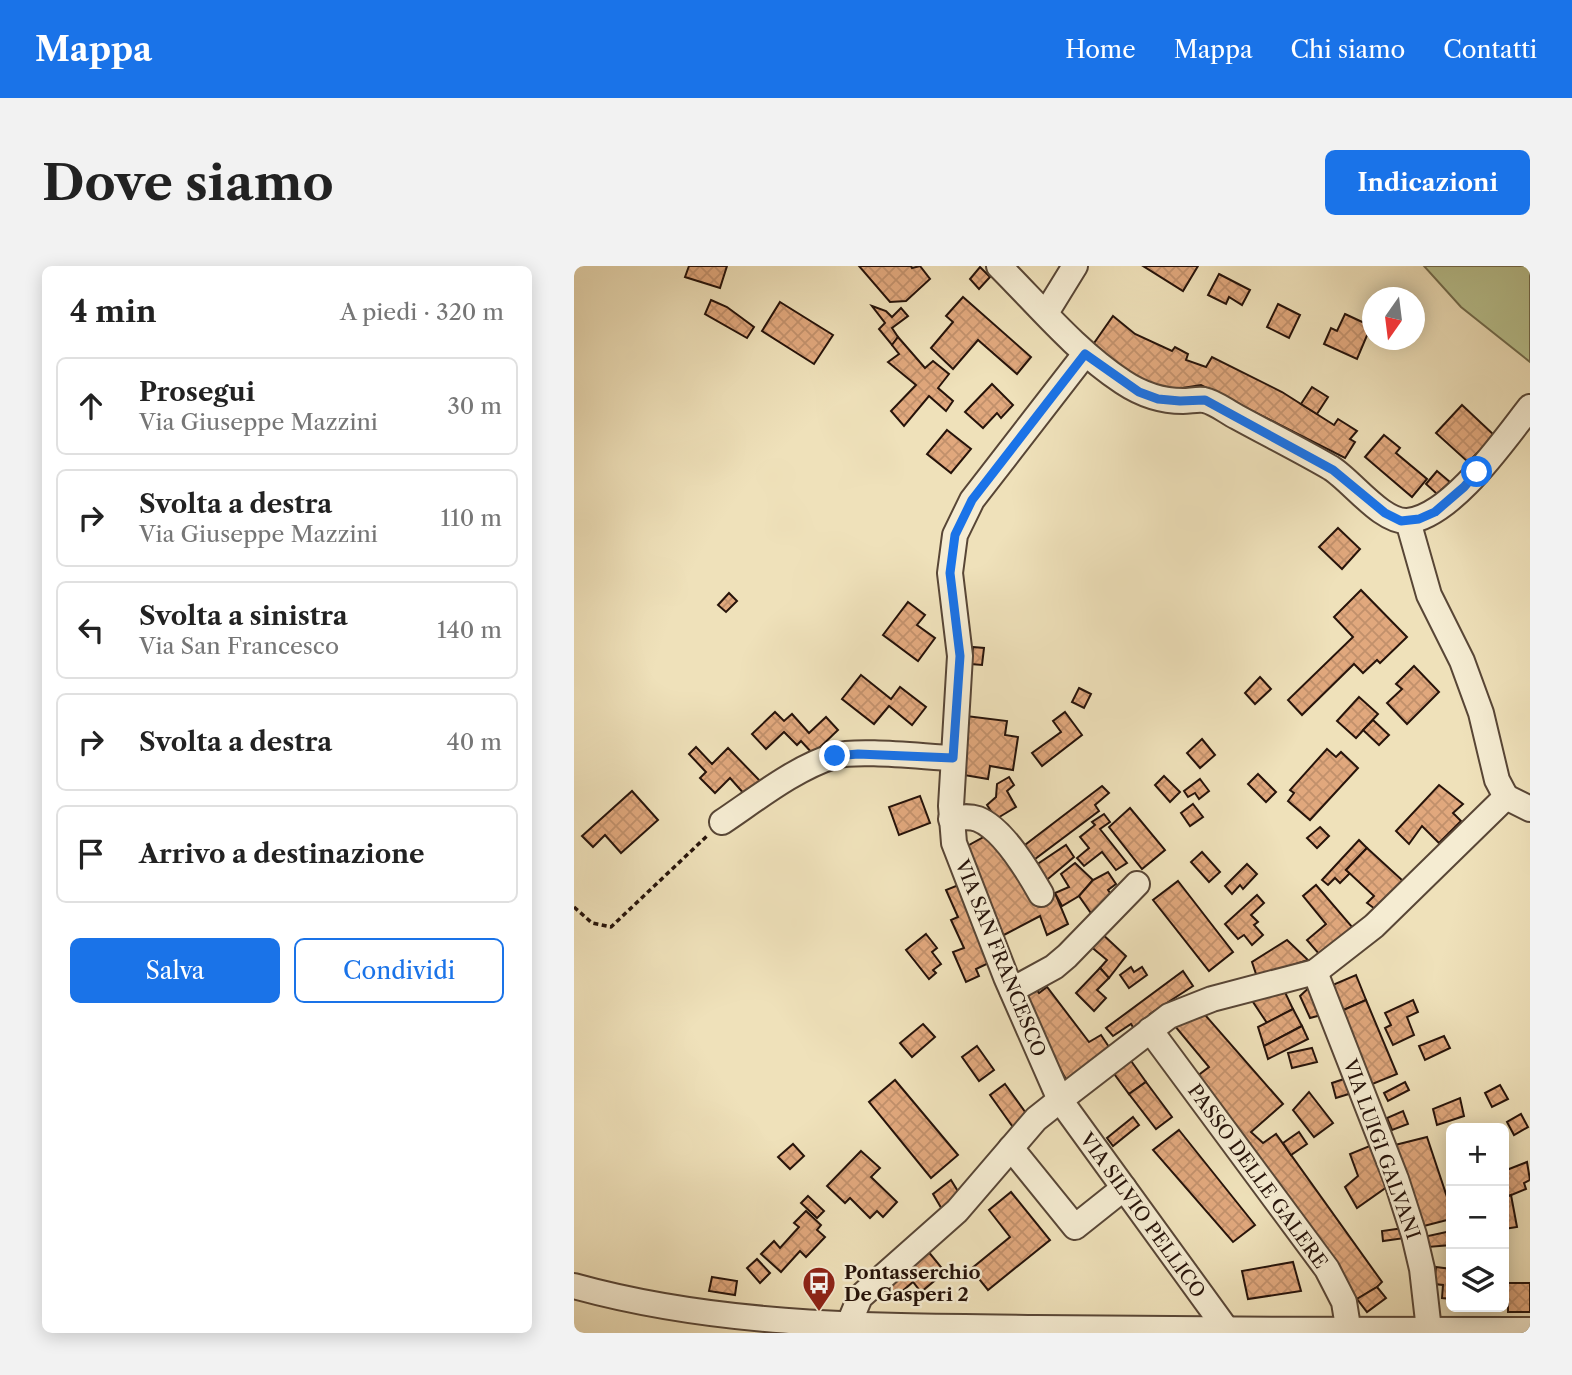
<!DOCTYPE html>
<html lang="it">
<head>
<meta charset="utf-8">
<style>
	:root { --surface:#fff; --page:#f2f2f2; --text:#222; --muted:#767676; --line:#e0e0e0; --accent:#1a73e8 }
	body { margin:0; font-family:"Libre Caslon Text",serif; background:var(--page); color:var(--text) }
	.controls { position:absolute; right:21px; bottom:21px; display:grid; overflow:hidden; border-radius:10px; box-shadow:0 4px 18px #0003 }
	.controls button { width:63px; height:63px; display:grid; place-items:center; padding:0; border:0; border-bottom:2px solid var(--line); background:var(--surface); color:var(--text); font:35px sans-serif }
	.compass { position:absolute; left:788px; top:21px; width:63px; height:63px; border-radius:50%; background:var(--surface); box-shadow:0 4px 18px #0003; rotate:194deg }
	.stop { position:absolute; width:21px; height:21px; margin:-16px; border:5px solid #1a73e8; border-radius:50%; background:#fff }
	.stop.end { background:#1a73e8; border-color:#fff; box-shadow:0 2px 7px #0008 }
	.list { margin:0; padding:0; list-style:none }
	h2 { display:flex; justify-content:space-between; align-items:center; height:91px; margin:0; padding:0 28px; font-size:30px }
	h2 small { font-size:23px; font-weight:400; color:var(--muted) }
	.list li { display:grid; grid-template-columns:46px 1fr auto; gap:21px; align-items:center; box-sizing:border-box; height:98px; margin:0 14px 14px; padding:0 14px; border:2px solid var(--line); border-radius:10px }
	.list b { display:block; font-size:26px; white-space:nowrap }
	.list p { margin:0; font-size:23px; white-space:nowrap; color:var(--muted) }
	.list em { font-size:23px; font-style:normal; color:var(--muted) }
	.actions { display:flex; gap:14px; padding:21px 28px }
	.actions a { flex:1; padding:16px 0; border:2px solid var(--accent); border-radius:10px; text-align:center; font-size:24px; color:var(--accent) }
	.actions .main { background:var(--accent); color:#fff }
	.icon { flex:none; width:38px; height:38px; fill:none; stroke:currentColor; stroke-width:2; stroke-linecap:round; stroke-linejoin:round }
	.map { position:relative; flex:none; width:956px; height:1067px; overflow:hidden; border-radius:10px }
	header { display:flex; align-items:center; gap:42px; box-sizing:border-box; height:98px; padding:0 35px; background:var(--accent); color:#fff }
	header strong { font-size:33px }
	nav { display:flex; gap:38px; margin-inline-start:auto; font-size:24px }
	.intro { display:flex; align-items:center; justify-content:space-between; box-sizing:border-box; height:168px; padding:0 42px }
	h1 { margin:0; font-size:49px }
	.button { padding:18px 32px; border-radius:10px; background:var(--accent); color:#fff; font-size:24px; font-weight:700 }
	main { display:flex; gap:42px; padding:0 42px }
	aside { flex:1; background:var(--surface); border-radius:10px; box-shadow:0 4px 18px #0003 }
	.map>svg:first-child { display:block }
</style>
</head>
<body>
<header>
<strong>Mappa</strong>
<nav><a>Home</a><a>Mappa</a><a>Chi siamo</a><a>Contatti</a></nav>
</header>
<div class="intro"><h1>Dove siamo</h1><a class="button">Indicazioni</a></div>
<main>
<aside>
<h2>4 min<small>A piedi · 320 m</small></h2>
<ul class="list">
<li><svg class="icon" aria-label="ahead" viewBox="0 0 24 24"><path d="M12 20V5M6 11l6-6 6 6"/></svg><div><b>Prosegui</b><p>Via Giuseppe Mazzini</p></div><em>30 m</em></li>
<li><svg class="icon" aria-label="right" viewBox="0 0 24 24"><path d="M7 20v-9h11M14 6l5 5-5 5"/></svg><div><b>Svolta a destra</b><p>Via Giuseppe Mazzini</p></div><em>110 m</em></li>
<li><svg class="icon" aria-label="left" viewBox="0 0 24 24"><path d="M17 20v-9H6M10 6l-5 5 5 5"/></svg><div><b>Svolta a sinistra</b><p>Via San Francesco</p></div><em>140 m</em></li>
<li><svg class="icon" aria-label="right" viewBox="0 0 24 24"><path d="M7 20v-9h11M14 6l5 5-5 5"/></svg><div><b>Svolta a destra</b></div><em>40 m</em></li>
<li><svg class="icon" aria-label="arrive" viewBox="0 0 24 24"><path d="M6 21V4h12l-3 4 3 4H6"/></svg><div><b>Arrivo a destinazione</b></div></li>
</ul>
<div class="actions"><a class="main">Salva</a><a>Condividi</a></div>
</aside>
<div class="map">
<svg width="956" height="1067" viewBox="0 0 956 1067">
	<defs>
		<pattern id="building-cross-hatch" width="8" height="8" patternUnits="userSpaceOnUse" patternTransform="scale(1.75)"><rect width="8" height="8" fill="#e1a87d"/><path d="M0 0l8 8M0 8l8-8" fill="none" stroke="#c1906b"/></pattern>
	</defs>
	<rect width="100%" height="100%" fill="#efe1ba"/>
	<filter id="stains"><feTurbulence type="fractalNoise" baseFrequency=".00286" numOctaves="4"/><feColorMatrix values="0 0 0 0 .2 0 0 0 0 .09 0 0 0 0 .02 0 0 0 .5 -.17"/></filter>
	<radialGradient id="worn" r=".72"><stop offset=".6" stop-color="#630" stop-opacity="0"/><stop offset="1" stop-color="#630" stop-opacity=".3"/></radialGradient>
	<path fill="#b9c390" stroke="#706b4d" stroke-width="2" d="M 850,0 L 956,0 L 956,96 L 887,41 Z"/>
	<g fill="url(#building-cross-hatch)" stroke="#26130a" stroke-width="2">
		<path d="M 115,0 L 153,0 L 146,22 L 111,11 Z"/>
		<path d="M 285,0 L 337,0 L 338,2 L 346,0 L 356,13 L 332,35 L 316,36 Z"/>
		<path d="M 569,0 L 624,0 L 609,25 Z"/>
		<path d="M 406,1 L 416,11 L 405,23 L 396,13 Z"/>
		<path d="M 645,8 L 676,24 L 668,39 L 655,31 L 652,38 L 634,29 Z"/>
		<path d="M 389,31 L 457,91 L 443,108 L 404,74 L 379,103 L 357,82 L 379,56 L 372,50 Z"/>
		<path d="M 137,34 L 153,41 L 180,61 L 173,72 L 131,48 Z"/>
		<path d="M 206,36 L 259,69 L 240,98 L 188,65 Z"/>
		<path d="M 704,38 L 726,49 L 715,72 L 693,61 Z"/>
		<path d="M 298,40 L 312,45 L 318,51 L 327,42 L 334,50 L 318,62 L 324,71 L 318,79 L 305,63 L 311,57 Z"/>
		<path d="M 771,48 L 797,60 L 783,93 L 750,78 L 757,62 L 763,65 Z"/>
		<path d="M 539,50 L 561,68 L 598,85 L 601,81 L 614,88 L 612,94 L 632,101 L 638,91 L 708,126 L 760,159 L 764,153 L 783,165 L 776,173 L 781,176 L 771,192 L 627,119 L 596,124 L 559,112 L 518,80 Z"/>
		<path d="M 324,71 L 351,102 L 359,95 L 375,108 L 364,122 L 379,135 L 372,145 L 355,130 L 330,160 L 317,145 L 342,119 L 314,96 L 325,88 L 318,79 Z"/>
		<path d="M 418,118 L 439,139 L 427,152 L 423,147 L 409,162 L 391,146 Z"/>
		<path d="M 738,121 L 754,131 L 743,148 L 727,138 Z"/>
		<path d="M 888,139 L 921,170 L 894,196 L 862,167 Z"/>
		<path d="M 373,164 L 397,183 L 377,207 L 353,188 Z"/>
		<path d="M 810,169 L 826,182 L 822,187 L 853,213 L 838,231 L 791,191 Z"/>
		<path d="M 863,205 L 876,216 L 863,228 L 852,218 Z"/>
		<path d="M 764,262 L 786,283 L 768,303 L 745,281 Z"/>
		<path d="M 787,324 L 833,371 L 806,397 L 803,394 L 789,407 L 780,398 L 728,449 L 714,434 L 779,371 L 760,351 Z"/>
		<path d="M 155,327 L 163,335 L 152,346 L 144,339 Z"/>
		<path d="M 334,336 L 351,349 L 343,359 L 361,372 L 344,395 L 309,369 Z"/>
		<path d="M 399,381 L 410,382 L 408,399 L 397,398 Z"/>
		<path d="M 840,400 L 865,426 L 833,458 L 813,437 L 828,423 L 822,418 Z"/>
		<path d="M 287,409 L 317,433 L 326,421 L 352,441 L 338,459 L 315,440 L 300,458 L 268,433 Z"/>
		<path d="M 686,411 L 697,423 L 681,438 L 671,427 Z"/>
		<path d="M 505,422 L 517,428 L 510,442 L 498,436 Z"/>
		<path d="M 785,431 L 804,448 L 782,472 L 763,455 Z"/>
		<path d="M 201,446 L 210,455 L 218,448 L 235,467 L 252,451 L 264,464 L 239,488 L 227,475 L 223,479 L 210,466 L 192,483 L 178,468 Z"/>
		<path d="M 491,446 L 508,469 L 468,500 L 458,487 L 487,466 L 479,455 Z"/>
		<path d="M 392,450 L 433,455 L 431,469 L 444,471 L 439,504 L 416,500 L 414,513 L 384,508 Z"/>
		<path d="M 799,454 L 815,469 L 805,479 L 789,464 Z"/>
		<path d="M 628,473 L 641,489 L 626,502 L 613,487 Z"/>
		<path d="M 122,481 L 138,498 L 154,482 L 187,516 L 172,530 L 156,512 L 141,527 L 126,512 L 132,506 L 115,488 Z"/>
		<path d="M 753,483 L 762,491 L 767,486 L 784,502 L 736,554 L 714,535 L 720,527 L 716,524 Z"/>
		<path d="M 684,508 L 702,526 L 692,536 L 674,518 Z"/>
		<path d="M 590,510 L 606,526 L 596,536 L 581,519 Z"/>
		<path d="M 435,511 L 440,519 L 433,525 L 442,541 L 422,553 L 413,539 L 422,531 L 423,518 Z"/>
		<path d="M 626,513 L 635,525 L 625,533 L 621,527 L 614,531 L 610,525 Z"/>
		<path d="M 865,519 L 889,538 L 879,547 L 887,555 L 865,577 L 848,560 L 835,578 L 822,565 Z"/>
		<path d="M 528,520 L 535,527 L 521,539 L 525,545 L 457,596 L 447,582 Z"/>
		<path d="M 58,525 L 84,554 L 47,587 L 31,569 L 19,581 L 8,570 Z"/>
		<path d="M 346,530 L 356,557 L 325,569 L 315,541 Z"/>
		<path d="M 619,538 L 629,551 L 616,560 L 607,547 Z"/>
		<path d="M 556,542 L 591,584 L 568,603 L 535,561 Z"/>
		<path d="M 530,548 L 536,556 L 526,563 L 553,597 L 542,604 L 528,586 L 510,600 L 503,592 L 515,582 L 506,571 L 521,559 L 518,556 Z"/>
		<path d="M 746,561 L 755,570 L 743,582 L 733,572 Z"/>
		<path d="M 415,568 L 463,636 L 481,627 L 494,658 L 473,669 L 466,650 L 426,671 L 388,583 Z"/>
		<path d="M 785,574 L 793,582 L 772,604 L 776,607 L 766,617 L 761,612 L 754,619 L 748,614 Z"/>
		<path d="M 492,579 L 500,591 L 468,618 L 459,601 Z"/>
		<path d="M 793,582 L 829,615 L 801,643 L 793,637 L 800,630 L 772,604 Z"/>
		<path d="M 628,586 L 646,606 L 635,616 L 617,596 Z"/>
		<path d="M 501,597 L 519,614 L 505,630 L 488,640 L 481,627 L 495,621 L 487,608 Z"/>
		<path d="M 673,598 L 683,608 L 669,623 L 666,619 L 658,628 L 651,620 Z"/>
		<path d="M 534,606 L 542,618 L 534,624 L 541,634 L 521,653 L 505,630 L 519,614 Z"/>
		<path d="M 604,615 L 659,686 L 635,705 L 579,634 Z"/>
		<path d="M 387,618 L 421,694 L 402,703 L 405,710 L 392,716 L 379,686 L 390,682 L 377,654 L 384,651 L 372,624 Z"/>
		<path d="M 742,619 L 779,662 L 745,688 L 733,674 L 752,658 L 729,630 Z"/>
		<path d="M 683,629 L 690,637 L 677,649 L 684,656 L 680,659 L 689,669 L 678,679 L 670,669 L 664,673 L 651,658 Z"/>
		<path d="M 525,665 L 552,690 L 535,712 L 526,702 L 533,694 L 515,679 Z"/>
		<path d="M 352,668 L 363,682 L 358,686 L 367,698 L 359,704 L 362,707 L 355,713 L 332,684 Z"/>
		<path d="M 713,674 L 734,694 L 683,711 L 678,696 Z"/>
		<path d="M 557,701 L 560,706 L 568,701 L 573,709 L 555,722 L 546,709 Z"/>
		<path d="M 526,702 L 535,712 L 523,724 L 532,732 L 520,745 L 502,727 Z"/>
		<path d="M 609,705 L 619,720 L 576,748 L 580,754 L 562,766 L 557,758 L 539,770 L 532,762 Z"/>
		<path d="M 782,709 L 792,734 L 765,746 L 754,721 Z"/>
		<path d="M 739,718 L 751,748 L 736,752 L 726,730 Z"/>
		<path d="M 708,720 L 719,743 L 693,757 L 675,730 Z"/>
		<path d="M 461,721 L 465,727 L 473,721 L 515,776 L 527,769 L 537,784 L 493,815 L 444,730 Z"/>
		<path d="M 792,734 L 823,808 L 796,819 L 765,746 Z"/>
		<path d="M 839,734 L 844,746 L 833,751 L 840,769 L 819,779 L 811,762 L 817,759 L 811,747 Z"/>
		<path d="M 625,742 L 709,838 L 677,866 L 689,877 L 702,868 L 808,1016 L 803,1021 L 783,1033 L 742,982 L 618,814 L 635,801 L 600,759 Z"/>
		<path d="M 719,743 L 728,760 L 690,780 L 684,761 Z"/>
		<path d="M 349,758 L 361,771 L 338,791 L 326,777 Z"/>
		<path d="M 728,760 L 734,773 L 694,793 L 690,780 Z"/>
		<path d="M 870,770 L 876,782 L 851,794 L 845,780 Z"/>
		<path d="M 403,780 L 420,804 L 405,815 L 388,791 Z"/>
		<path d="M 738,782 L 743,796 L 718,802 L 714,787 Z"/>
		<path d="M 555,792 L 572,816 L 555,828 L 538,805 Z"/>
		<path d="M 776,811 L 781,826 L 762,832 L 758,817 Z"/>
		<path d="M 321,814 L 384,889 L 357,912 L 295,836 Z"/>
		<path d="M 572,816 L 598,851 L 582,863 L 555,828 Z"/>
		<path d="M 831,816 L 835,824 L 814,835 L 810,827 Z"/>
		<path d="M 431,818 L 454,850 L 441,864 L 416,829 Z"/>
		<path d="M 926,819 L 934,833 L 918,841 L 911,827 Z"/>
		<path d="M 735,826 L 759,857 L 740,871 L 719,844 Z"/>
		<path d="M 886,832 L 890,850 L 863,859 L 859,843 Z"/>
		<path d="M 829,845 L 834,858 L 818,864 L 813,852 Z"/>
		<path d="M 947,848 L 954,861 L 940,869 L 933,856 Z"/>
		<path d="M 559,851 L 565,859 L 539,880 L 533,872 Z"/>
		<path d="M 605,864 L 681,959 L 659,976 L 579,884 Z"/>
		<path d="M 725,866 L 733,878 L 717,889 L 709,877 Z"/>
		<path d="M 853,871 L 877,943 L 877,953 L 846,961 L 821,879 Z"/>
		<path d="M 803,877 L 817,918 L 783,942 L 771,921 L 784,910 L 776,888 Z"/>
		<path d="M 219,878 L 230,890 L 216,903 L 204,891 Z"/>
		<path d="M 287,885 L 306,902 L 297,911 L 323,936 L 309,951 L 303,945 L 296,952 L 276,932 L 271,937 L 253,920 Z"/>
		<path d="M 953,896 L 956,914 L 950,917 L 952,923 L 930,932 L 933,939 L 930,940 L 930,905 Z"/>
		<path d="M 377,914 L 385,927 L 369,945 L 359,928 Z"/>
		<path d="M 437,926 L 476,974 L 414,1024 L 397,1003 L 436,971 L 415,944 Z"/>
		<path d="M 937,929 L 943,961 L 930,963 L 930,940 L 933,939 L 930,932 Z"/>
		<path d="M 234,930 L 250,945 L 243,952 L 227,937 Z"/>
		<path d="M 232,945 L 247,959 L 243,964 L 251,971 L 232,991 L 226,985 L 207,1006 L 187,988 L 200,975 L 206,982 L 225,961 L 220,957 Z"/>
		<path d="M 830,962 L 831,972 L 809,975 L 808,965 Z"/>
		<path d="M 877,965 L 877,979 L 854,981 L 854,970 Z"/>
		<path d="M 353,984 L 371,1006 L 347,1026 L 339,1016 L 319,1033 L 309,1022 Z"/>
		<path d="M 183,993 L 196,1007 L 186,1017 L 173,1002 Z"/>
		<path d="M 719,996 L 727,1025 L 674,1033 L 668,1005 Z"/>
		<path d="M 862,1001 L 877,1003 L 877,1033 L 868,1032 L 869,1019 L 860,1018 Z"/>
		<path d="M 138,1011 L 163,1015 L 161,1029 L 135,1025 Z"/>
		<rect x="934" y="1017" width="22" height="29"/>
		<path d="M 803,1021 L 812,1032 L 793,1046 L 783,1033 Z"/>
	</g>
	<g fill="none" stroke-linecap="round" stroke-linejoin="round">
		<defs>
			<g id="minor">
				<path d="M 425,0 C 465,40 502,85 549,116 C 567,128 587,135 609,135 C 616,135 623,133 630,134 C 641,136 653,146 663,151 C 694,168 726,184 757,202 C 778,215 808,257 834,255 C 878,250 930,174 956,141"/>
				<path d="M 472,47 L 501,0"/>
				<path d="M 511,88 L 398,234 L 381,269 L 376,307 L 386,390 L 377,540 L 380,577 L 432,711 L 486,834 L 653,1064"/>
				<path d="M 834,255 L 855,329 L 888,395 L 907,447 L 923,514 L 932,531"/>
				<path d="M 932,531 L 956,543"/>
				<path d="M 377,553 C 387,551 395,550 404,553 C 429,563 454,605 467,628"/>
				<path d="M 148,556 C 181,534 221,502 260,490 C 284,483 351,491 379,492"/>
				<path d="M 741,706 L 822,913 L 840,969 L 848,1003 L 855,1064"/>
				<path d="M 438,724 L 480,701 L 493,690 L 563,618"/>
				<path d="M 576,764 L 753,1003 L 770,1036 L 775,1067"/>
				<path d="M 437,882 L 501,961 L 550,922"/>
				<path d="M 0,1020 C 151,1062 308,1060 463,1062 C 627,1064 792,1064 956,1064"/>
				<path d="M 274,1060 L 286,1031 L 383,945 L 462,853 L 486,834 L 595,750 L 638,733 L 741,706 L 800,660 L 932,531"/>
			</g>
		</defs>
		<use href="#minor" stroke="#584636" stroke-width="28"/>
		<path stroke="#26130a" stroke-width="3.5" stroke-dasharray="5 3.5" stroke-linecap="butt" d="M 0,641 L 18,657 L 37,661 L 133,570"/>
		<use href="#minor" stroke="#f5ecd2" stroke-width="24"/>
	</g>
	<g fill="none" stroke-linecap="round" stroke-linejoin="round">
		<path stroke="#1a73e8" stroke-width="9" d="M 261,490 L 284,488 L 379,492 L 386,390 L 376,307 L 381,269 L 398,234 L 511,88 L 565,126 L 584,133 L 606,135 L 631,134 L 759,204 L 811,247 L 827,255 L 845,253 L 861,246 L 890,221 L 903,206"/>
	</g>
	<defs>
		<symbol id="bus-pin" viewBox="-11 -11 22 30"><path d="M0 17L-7.5 6A9.5 9.5 0 1 1 7.5 6Z" fill="#8f2418" stroke="#f5ecd2"/><path d="M-5-6H5V4H4V6H2V4H-2V6H-4V4H-5ZM-3.5-4V0h7V-4ZM-3.5 1.2v1.5H-2V1.2ZM2 1.2v1.5H3.5V1.2Z" fill="#fff"/></symbol>
	</defs>
	<g fill-rule="evenodd">
		<use href="#bus-pin" x="226" y="998" width="38" height="52"/>
	</g>
	<g text-anchor="middle" stroke-width="5" stroke-linejoin="round" paint-order="stroke">
		<g font-size="19" fill="#26130a" stroke="#f5ecd2">
			<text transform="translate(427 692) rotate(68)" y="7">VIA SAN FRANCESCO</text>
			<text transform="translate(808 883) rotate(70)" y="7">VIA LUIGI GALVANI</text>
			<text transform="translate(684 910) rotate(54)" y="7">PASSO DELLE GALERE</text>
			<text transform="translate(569 949) rotate(54)" y="7">VIA SILVIO PELLICO</text>
		</g>
		<g font-size="19" font-weight="bold" fill="#26130a" stroke="#f5ecd2" text-anchor="start">
			<text x="270" y="1013">Pontasserchio<tspan x="270" dy="22">De Gasperi 2</tspan></text>
		</g>
	</g>
	<rect width="100%" height="100%" filter="url(#stains)"/>
	<rect width="100%" height="100%" fill="url(#worn)"/>
</svg>
<div class="controls">
<button>+</button>
<button>−</button>
<button><svg class="icon" aria-label="layers" viewBox="0 0 24 24"><path d="M12 4l9 5-9 5-9-5zM3 14l9 5 9-5"/></svg></button>
</div>
<svg class="compass" viewBox="-18 -18 36 36"><path d="M0-13l5 13h-10z" fill="#e53935"/><path d="M0 13l5-13h-10z" fill="#767676"/></svg>
<div class="stop" style="left:903px;top:206px"></div>
<div class="stop end" style="left:261px;top:490px"></div>
</div>
</main>
</body>
</html>
